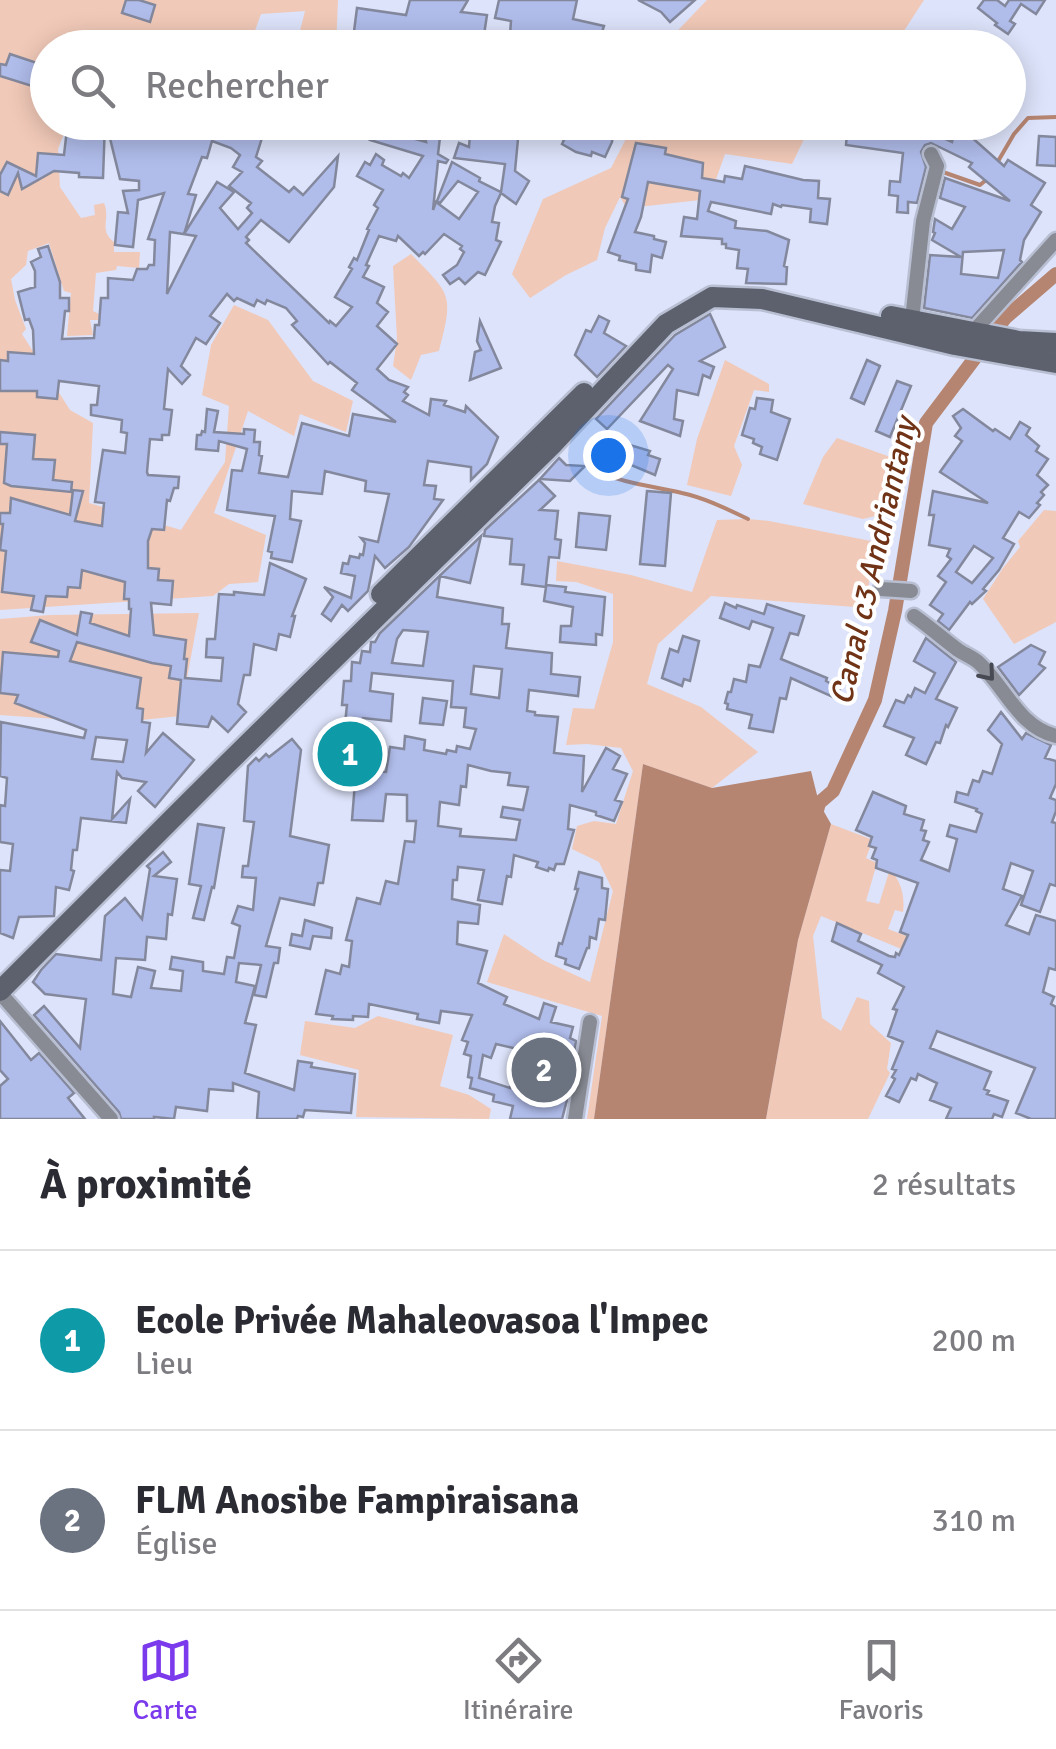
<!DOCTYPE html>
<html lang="fr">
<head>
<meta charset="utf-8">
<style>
	:root { --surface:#fff; --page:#f7f7f7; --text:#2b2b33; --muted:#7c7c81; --line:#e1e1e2; --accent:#7c3aed }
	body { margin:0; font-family:Signika,sans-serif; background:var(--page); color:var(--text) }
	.you { position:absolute; left:608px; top:455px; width:35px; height:35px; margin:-25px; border:8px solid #fff; border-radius:50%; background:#1a73e8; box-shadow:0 0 0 15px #1a73e833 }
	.badge { display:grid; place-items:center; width:65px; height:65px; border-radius:50%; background:var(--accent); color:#fff; font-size:32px; font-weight:700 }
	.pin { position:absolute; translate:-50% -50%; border:5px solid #fff; box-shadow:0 2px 10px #0006 }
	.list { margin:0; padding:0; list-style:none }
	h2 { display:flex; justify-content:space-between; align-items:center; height:130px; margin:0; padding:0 40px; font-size:42px }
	h2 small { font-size:32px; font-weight:400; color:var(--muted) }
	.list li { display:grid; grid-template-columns:65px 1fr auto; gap:30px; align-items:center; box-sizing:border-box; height:180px; padding:0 40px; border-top:2px solid var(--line) }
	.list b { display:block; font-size:38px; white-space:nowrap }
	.list p { margin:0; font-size:32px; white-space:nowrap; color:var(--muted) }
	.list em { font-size:32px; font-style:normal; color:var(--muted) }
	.icon { flex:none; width:55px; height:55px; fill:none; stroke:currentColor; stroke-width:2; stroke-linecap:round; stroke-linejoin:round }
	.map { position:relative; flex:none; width:1056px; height:1119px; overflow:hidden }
	.search { position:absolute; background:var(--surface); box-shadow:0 5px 25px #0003; left:30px; right:30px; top:30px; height:110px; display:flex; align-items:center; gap:25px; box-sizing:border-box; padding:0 35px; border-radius:55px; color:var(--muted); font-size:38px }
	.sheet { height:490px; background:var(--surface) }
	nav { display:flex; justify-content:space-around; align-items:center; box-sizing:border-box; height:140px; border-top:2px solid var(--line); background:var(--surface); font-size:28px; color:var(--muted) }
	nav a { display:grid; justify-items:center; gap:5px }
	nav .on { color:var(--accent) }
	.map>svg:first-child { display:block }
</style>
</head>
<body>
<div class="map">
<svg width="1056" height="1119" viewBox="0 0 1056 1119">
	<rect width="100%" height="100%" fill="#dde3fa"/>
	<g fill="#f1c9b8">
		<path d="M 0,0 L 338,0 L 336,47 L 296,47 L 305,11 L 261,14 L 249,47 L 48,48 L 48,122 L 68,123 L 58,149 L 60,187 L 81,218 L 95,215 L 94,205 L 104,203 C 111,219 98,230 114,242 L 114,252 L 140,252 L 139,268 L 117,266 L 116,270 L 96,273 L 93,311 L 99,314 L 98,320 L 90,320 L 93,335 L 67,336 L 71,293 L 64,291 L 49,243 L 28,251 L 26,265 L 11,279 L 15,300 L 26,329 L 22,334 L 70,410 L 93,423 L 89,503 L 181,530 L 225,462 L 229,406 L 202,395 L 211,345 L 234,305 L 268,320 L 313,381 L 353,401 L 346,432 L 300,414 L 294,436 L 248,411 L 214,513 L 266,535 L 258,582 L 229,584 L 213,596 L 0,610 Z"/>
		<path d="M 707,0 L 924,0 L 898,40 L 888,47 L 662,47 Z"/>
		<path d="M 634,123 L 826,123 L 821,135 L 805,137 L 792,164 L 725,154 L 709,199 L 647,206 L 625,205 L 620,197 L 605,228 L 597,260 L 566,275 L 530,298 L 512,274 L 543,199 L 611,168 Z"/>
		<path d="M 411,254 C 451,295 454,294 439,351 L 421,355 L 411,380 L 393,366 L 397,339 L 393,266 Z"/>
		<path d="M 725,360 L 769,384 L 769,392 L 754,390 L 734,446 L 742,465 L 731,496 L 687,485 L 697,439 Z"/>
		<path d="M 837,438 L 899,460 L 892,512 L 863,519 L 803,504 L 823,457 Z"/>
		<path d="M 1044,510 L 1056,511 L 1056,622 L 1014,644 L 983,599 L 1003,568 L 1020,547 L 1018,541 Z"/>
		<path d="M 748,519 L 769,521 L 871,541 L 868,608 L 711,596 L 658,644 L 647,684 L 701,707 L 758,752 L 712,788 L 643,764 L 594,1119 L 587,1119 L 602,1016 L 487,982 L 504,934 L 543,960 L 590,982 L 613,891 L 599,862 L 572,849 L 577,826 L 594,821 L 616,824 L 633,771 L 621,748 L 587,744 L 566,745 L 573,708 L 594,709 L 613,642 L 613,594 L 576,582 L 556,581 L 557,561 L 631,575 L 692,592 L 717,520 Z"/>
		<path d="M 199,613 L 180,716 L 113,723 L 0,715 L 0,619 L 50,615 Z"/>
		<path d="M 831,824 L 873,840 L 866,858 L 877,863 L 866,901 L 879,904 L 890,869 C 901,882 905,895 903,912 L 895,910 L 888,929 L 909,937 L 904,950 L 821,916 L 813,936 L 822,1018 L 841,1031 L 857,997 L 869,1001 L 870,1024 L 891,1043 L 887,1069 L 890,1073 L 868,1119 L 766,1119 L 798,940 Z"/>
		<path d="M 378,1016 L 453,1035 L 440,1086 L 469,1095 L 491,1109 L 489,1119 L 356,1117 L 359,1070 L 300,1055 L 305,1021 L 355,1028 Z"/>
	</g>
	<path fill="#b58571" d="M 643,764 L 712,788 L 811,771 L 819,803 L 831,824 L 798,940 L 766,1119 L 594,1119 Z"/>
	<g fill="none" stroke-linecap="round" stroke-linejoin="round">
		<g stroke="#b58571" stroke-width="4">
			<path d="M 997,163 L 1014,134 L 1028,118 L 1056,117"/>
			<path d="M 940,171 L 980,185 L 986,180"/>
			<path d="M 599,472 C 626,484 654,486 682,493 C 705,498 727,509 748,519"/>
		</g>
		<path stroke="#b58571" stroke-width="14" d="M 815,818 L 819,803 L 833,791 L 875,700 L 895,611 L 926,423 L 1005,318 L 1056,274"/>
	</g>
	<g fill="#b0bcea" stroke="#83889d" stroke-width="2.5" fill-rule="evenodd">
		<path d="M 126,0 L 139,0 L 155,5 L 150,22 L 122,13 Z"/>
		<path d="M 410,0 L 468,0 L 461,12 L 487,15 L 482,48 L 460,48 L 464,37 L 432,35 L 430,48 L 401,48 L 403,40 L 370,36 L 369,48 L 352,47 L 357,8 L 406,15 Z"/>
		<path d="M 499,0 L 577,0 L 573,19 L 604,26 L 602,32 L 609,36 L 601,48 L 574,48 L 560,45 L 560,48 L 543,48 L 543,44 L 523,42 L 522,48 L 509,48 L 511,21 L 495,18 Z"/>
		<path d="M 638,0 L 695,0 L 670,22 L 661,12 Z"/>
		<path d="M 984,0 L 997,0 L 1005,6 L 1009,0 L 1045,0 L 1036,14 L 1021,4 L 1010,21 L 1015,24 L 1008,34 L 995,25 L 997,23 L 978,8 Z"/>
		<path d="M 10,54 L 40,64 L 32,86 L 0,76 L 0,64 L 6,65 Z"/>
		<path d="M 76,122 L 105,122 L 103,178 L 79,177 L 79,173 L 54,171 L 22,189 L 18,173 L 8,195 L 0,191 L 0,175 L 7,162 L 36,176 L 38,153 L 64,155 L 67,129 L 75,130 Z"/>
		<path d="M 106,122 L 200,122 L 222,134 L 226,122 L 267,122 L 256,157 L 262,161 L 257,167 L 289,192 L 294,187 L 303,195 L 338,156 L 334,187 L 289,242 L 261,220 L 246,237 L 249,240 L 246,243 L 329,323 L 330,321 L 336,326 L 352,307 L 335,297 L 352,269 L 349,267 L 354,258 L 357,260 L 369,230 L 367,229 L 378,208 L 374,205 L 383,190 L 357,176 L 365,162 L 370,165 L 376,154 L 384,160 L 382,165 L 401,176 L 403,173 L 409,178 L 423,156 L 370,140 L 379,122 L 403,122 L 401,135 L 426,142 L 422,127 L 441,129 L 438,154 L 448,160 L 446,163 L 438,161 L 433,210 L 436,202 L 459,219 L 478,192 L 458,181 L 440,203 L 437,201 L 452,162 L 480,178 L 479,181 L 501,192 L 505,164 L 454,158 L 459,143 L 469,147 L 471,122 L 497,122 L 496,129 L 500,130 L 500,133 L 518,139 L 515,171 L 529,181 L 516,204 L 501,193 L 495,206 L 492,222 L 499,223 L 496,240 L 501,242 L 485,275 L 478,272 L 465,284 L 459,278 L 450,284 L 443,275 L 457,265 L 464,252 L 460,249 L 462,246 L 444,234 L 425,254 L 423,252 L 419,256 L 398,236 L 396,241 L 379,236 L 366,265 L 369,266 L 363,277 L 384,287 L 377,303 L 388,312 L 377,326 L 397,344 L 377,369 L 389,380 L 408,387 L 404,392 L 408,395 L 403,401 L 429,415 L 431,399 L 446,401 L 444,405 L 465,412 L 466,406 L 498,437 L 487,464 L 471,480 L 471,467 L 428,461 L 424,485 L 436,486 L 434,499 L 443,500 L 409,547 L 385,568 L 375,556 L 368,591 L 348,611 L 342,605 L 331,621 L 322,614 L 333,597 L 324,587 L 351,598 L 355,576 L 341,573 L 343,563 L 348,564 L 350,556 L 359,558 L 360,554 L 363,555 L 365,543 L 361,538 L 378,542 L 389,494 L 365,491 L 366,481 L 325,471 L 322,494 L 292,491 L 290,519 L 301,521 L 292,562 L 271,558 L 272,552 L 268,551 L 275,516 L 227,510 L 232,470 L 242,471 L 247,449 L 219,441 L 218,451 L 196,449 L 197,435 L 201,435 L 202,431 L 205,432 L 207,409 L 218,411 L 214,432 L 244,434 L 244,429 L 255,430 L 254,442 L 260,442 L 259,455 L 262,456 L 259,473 L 288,477 L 302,423 L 349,436 L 353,414 L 396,422 L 352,390 L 357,383 L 330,362 L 328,364 L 292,325 L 297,321 L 286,308 L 267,300 L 265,304 L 257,300 L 254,306 L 237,298 L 234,301 L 227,294 L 210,316 L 220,323 L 206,344 L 196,338 L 181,366 L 190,375 L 182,384 L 168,369 L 164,409 L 172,410 L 169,435 L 162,435 L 162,440 L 150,439 L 147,472 L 148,475 L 179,477 L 178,488 L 174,488 L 170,501 L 167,500 L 164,530 L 152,529 L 148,541 L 148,568 L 159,569 L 158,580 L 173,581 L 171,605 L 151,603 L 154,635 L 186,640 L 184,659 L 187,659 L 185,678 L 221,681 L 223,658 L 206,657 L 207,639 L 215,639 L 219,594 L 234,595 L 234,592 L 264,595 L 270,563 L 306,579 L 292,616 L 295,616 L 290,637 L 279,634 L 276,650 L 254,644 L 250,675 L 244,675 L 238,704 L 246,712 L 228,732 L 212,717 L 208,727 L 177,724 L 181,680 L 169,678 L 171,666 L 152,663 L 77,642 L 70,661 L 141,678 L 137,708 L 143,709 L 142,722 L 150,723 L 146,753 L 163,733 L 194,760 L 155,807 L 138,791 L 146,782 L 122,778 L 117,772 L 112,819 L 130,799 L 126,823 L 81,818 L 77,850 L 73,850 L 71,870 L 74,871 L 69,890 L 56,887 L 54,916 L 19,917 L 13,938 L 0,933 L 0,870 L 10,871 L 13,844 L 0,842 L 0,805 L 5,806 L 7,778 L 0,776 L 1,722 L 84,738 L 86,730 L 15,703 L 18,695 L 0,693 L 3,652 L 58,657 L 59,651 L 31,642 L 40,620 L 77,635 L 81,612 L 92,614 L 90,623 L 129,636 L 131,609 L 129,609 L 129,599 L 124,599 L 125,582 L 82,570 L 80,588 L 68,587 L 67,597 L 46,596 L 43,612 L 31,610 L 34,596 L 2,592 L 6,551 L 0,550 L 3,524 L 0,524 L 0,513 L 10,513 L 11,498 L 70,515 L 73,490 L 83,491 L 75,521 L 102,526 L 104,503 L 95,502 L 103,450 L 125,453 L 127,433 L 121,432 L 122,420 L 91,415 L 91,405 L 97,405 L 99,386 L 59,381 L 57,399 L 37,397 L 37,391 L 0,391 L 0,360 L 8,361 L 8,352 L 34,354 L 33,330 L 29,319 L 25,320 L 18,292 L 35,287 L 35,271 L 31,262 L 41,257 L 38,249 L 48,246 L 60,282 L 60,298 L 69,298 L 69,311 L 65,311 L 62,339 L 94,338 L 95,325 L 99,325 L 101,298 L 108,298 L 108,278 L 133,280 L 137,269 L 147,269 L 149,265 L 154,265 L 155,240 L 148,239 L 164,193 L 138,200 L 133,247 L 115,245 L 118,212 L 128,213 L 123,191 L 139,190 L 139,181 L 120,179 ZM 212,141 L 231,148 L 240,155 L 233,167 L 242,172 L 229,186 L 251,203 L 247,208 L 252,213 L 238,229 L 220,208 L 234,192 L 217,182 L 184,234 L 196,195 L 188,194 L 202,157 L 207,158 ZM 170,232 L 196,236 L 167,294 ZM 96,737 L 127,740 L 123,762 L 92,759 Z"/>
		<path d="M 541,122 L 598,122 L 597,125 L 614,126 L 612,142 L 605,157 L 592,152 L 591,156 L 576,152 L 562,144 L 564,140 L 548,132 Z"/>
		<path d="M 848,122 L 931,122 L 930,132 L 952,142 L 956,126 L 968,134 L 1004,166 L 1008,160 L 1045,183 L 1031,205 L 1041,212 L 1024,240 L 1020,260 L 1022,262 L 972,318 L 924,308 L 930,255 L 961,257 L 932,240 L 935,233 L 933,232 L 935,219 L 952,229 L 965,207 L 940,198 L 945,178 L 1010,201 L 969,167 L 972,163 L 931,143 L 925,145 L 921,152 L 926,167 L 917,203 L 908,202 L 908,213 L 897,212 L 898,196 L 889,195 L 890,181 L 900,182 L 903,153 L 846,145 ZM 1004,250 L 998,278 L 961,274 L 963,252 Z"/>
		<path d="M 1039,136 L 1056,137 L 1056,166 L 1037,165 Z"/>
		<path d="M 636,143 L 666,148 L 665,154 L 703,163 L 702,178 L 724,182 L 725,176 L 742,179 L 745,166 L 803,180 L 819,181 L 818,198 L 830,199 L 827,224 L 810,222 L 811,209 L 782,205 L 781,207 L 773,204 L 771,214 L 711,202 L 708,211 L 736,221 L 735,228 L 767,231 L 789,240 L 784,266 L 787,267 L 786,284 L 746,283 L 748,269 L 737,268 L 739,250 L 726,248 L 726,244 L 722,244 L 722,239 L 681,236 L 684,217 L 697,219 L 700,191 L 648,182 L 641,217 L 635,232 L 654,236 L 654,239 L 666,242 L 662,258 L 652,255 L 650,272 L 636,270 L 636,264 L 619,260 L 620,256 L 608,252 L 628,199 L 622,197 Z"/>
		<path d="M 710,314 L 725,347 L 700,361 L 714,367 L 710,378 L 703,375 L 698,395 L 677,390 L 674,419 L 683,421 L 680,436 L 640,421 L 673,369 L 668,365 L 607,429 L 596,419 L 675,335 Z"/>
		<path d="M 599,316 L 609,321 L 604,333 L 626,346 L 597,377 L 575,355 L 586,330 L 591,332 Z"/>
		<path d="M 480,321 L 501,368 L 470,380 L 475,352 L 481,350 L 477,341 Z"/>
		<path d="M 867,360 L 880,366 L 864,404 L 851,398 Z"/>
		<path d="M 897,381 L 911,386 L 890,437 L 876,431 Z"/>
		<path d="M 757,398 L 773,400 L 771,412 L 790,419 L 777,460 L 760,454 L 762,447 L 753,443 L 754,439 L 742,435 L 750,408 L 755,409 Z"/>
		<path d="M 963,409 L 993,431 L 995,429 L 1010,439 L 1020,422 L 1030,428 L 1026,435 L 1039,446 L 1036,451 L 1048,459 L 1037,475 L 1048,485 L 1041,492 L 1044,495 L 1037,503 L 1040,505 L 1029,518 L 1019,512 L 1003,538 L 1014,544 L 999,570 L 983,589 L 986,591 L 972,604 L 970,602 L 949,630 L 938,621 L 943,614 L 930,605 L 946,582 L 938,576 L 951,559 L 947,556 L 950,549 L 929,545 L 934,515 L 929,515 L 933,491 L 988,503 L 940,472 L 962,441 L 955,436 L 961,428 L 953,416 ZM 974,546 L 993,558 L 972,583 L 956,572 Z"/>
		<path d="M 0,432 L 35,435 L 33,459 L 55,460 L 53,480 L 72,482 L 71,492 L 11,486 L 4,483 L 7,444 L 0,444 Z"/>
		<path d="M 620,442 L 650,451 L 648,455 L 660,459 L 655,475 L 624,462 L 629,450 Z"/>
		<path d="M 559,458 L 566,465 L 585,466 L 570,481 L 540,479 Z"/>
		<path d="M 539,480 L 555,496 L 540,510 L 558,511 L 555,539 L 561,540 L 559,558 L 549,557 L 546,585 L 566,587 L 565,592 L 605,597 L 602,635 L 596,634 L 596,645 L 560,642 L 561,626 L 571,626 L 573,607 L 544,601 L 546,587 L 522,584 L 524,565 L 510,564 L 512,539 L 484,536 L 485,530 Z"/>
		<path d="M 647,491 L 671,493 L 665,566 L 640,564 Z"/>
		<path d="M 579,513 L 610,516 L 606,550 L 576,547 Z"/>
		<path d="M 481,536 L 470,583 L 440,576 L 437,597 L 503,608 L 502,624 L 509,624 L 506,648 L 552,653 L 551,674 L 580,677 L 578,696 L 529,690 L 527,711 L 535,712 L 535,715 L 558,717 L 554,753 L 584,756 L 582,792 L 606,748 L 620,756 L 613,769 L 627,774 L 615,800 L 622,802 L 614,821 L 596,815 L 596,812 L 570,805 L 568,829 L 574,830 L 564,864 L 556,864 L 554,870 L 549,868 L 548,871 L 536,867 L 538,862 L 514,855 L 511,877 L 507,876 L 502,904 L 478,900 L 484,870 L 458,867 L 457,880 L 453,880 L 452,899 L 480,905 L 478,924 L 458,922 L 457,944 L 487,951 L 478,983 L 507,997 L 504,1004 L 539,1019 L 544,1003 L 556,1007 L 551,1022 L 573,1027 L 570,1038 L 576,1041 L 567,1100 L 562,1119 L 510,1119 L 513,1106 L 493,1101 L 494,1095 L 470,1088 L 472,1078 L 468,1077 L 471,1056 L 464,1054 L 468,1042 L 462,1040 L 472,1015 L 441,1011 L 439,1023 L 417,1019 L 418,1014 L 369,1004 L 368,1017 L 353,1016 L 353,1020 L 332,1019 L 333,1016 L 316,1014 L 326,970 L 340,974 L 342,965 L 349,967 L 352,941 L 346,940 L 357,898 L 380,904 L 386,881 L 398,884 L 405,841 L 414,842 L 416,821 L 407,821 L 407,795 L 386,794 L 383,821 L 352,820 L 355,782 L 339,780 L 347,705 L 342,705 L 344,681 L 351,681 L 352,662 L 360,663 L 362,651 L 370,652 L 371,642 L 375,642 L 380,633 ZM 403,630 L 428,632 L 423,666 L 392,663 L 397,639 ZM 474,666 L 502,669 L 499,698 L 471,694 ZM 372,673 L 453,681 L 451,707 L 466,708 L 464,727 L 476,729 L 470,749 L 457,746 L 456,752 L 447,750 L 446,754 L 424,750 L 425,740 L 405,736 L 404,749 L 390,747 L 386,772 L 357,770 L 363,718 L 391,721 L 393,694 L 370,691 ZM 468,765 L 491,771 L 510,773 L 508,785 L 528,787 L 523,810 L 503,807 L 501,817 L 520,820 L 516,840 L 460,836 L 461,829 L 438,826 L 440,802 L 459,805 L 461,786 L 466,787 ZM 496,1044 L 526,1051 L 510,1088 L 479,1078 L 483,1055 L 491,1058 Z"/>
		<path d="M 725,603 L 736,608 L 737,605 L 764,614 L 767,604 L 804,616 L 798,635 L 790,633 L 781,659 L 827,678 L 826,681 L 840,689 L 835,698 L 791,678 L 786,699 L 780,698 L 773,732 L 749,728 L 752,715 L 727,709 L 728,704 L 725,703 L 728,692 L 731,692 L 734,679 L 746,682 L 749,665 L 760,667 L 773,628 L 752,621 L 749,629 L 720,618 Z"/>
		<path d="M 683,636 L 699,641 L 690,681 L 684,679 L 682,686 L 662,678 L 670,649 L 678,652 Z"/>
		<path d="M 926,638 L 956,662 L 936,699 L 957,708 L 948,727 L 946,725 L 940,743 L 936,742 L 926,764 L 906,755 L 914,738 L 884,726 L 896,700 L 904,703 L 908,695 L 911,697 L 915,688 L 925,693 L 935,673 L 914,661 Z"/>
		<path d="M 1031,645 L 1045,652 L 1039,664 L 1045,668 L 1019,695 L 998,667 Z"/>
		<path d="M 423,698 L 447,701 L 443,725 L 420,723 Z"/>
		<path d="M 1001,712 L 1022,739 L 1026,733 L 1051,745 L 1045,758 L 1056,761 L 1056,784 L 1050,798 L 1056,800 L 1056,811 L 1052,822 L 1056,823 L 1056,886 L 1050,884 L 1040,912 L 1021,905 L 1033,871 L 1011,863 L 1003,889 L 1022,896 L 1006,925 L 1029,934 L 1036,915 L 1056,921 L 1056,970 L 1049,968 L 1043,992 L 1054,997 L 1051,1004 L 1056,1007 L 1056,1119 L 1031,1119 L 1016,1113 L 1035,1068 L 937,1031 L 930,1048 L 991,1072 L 984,1089 L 989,1091 L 987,1094 L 1008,1101 L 1002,1117 L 994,1114 L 992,1119 L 946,1119 L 951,1108 L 930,1100 L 937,1083 L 918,1074 L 916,1080 L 911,1078 L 899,1102 L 886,1096 L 895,1079 L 892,1077 L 896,1070 L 892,1069 L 903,1042 L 888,1036 L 897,1010 L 893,1009 L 904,987 L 878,973 L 882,965 L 832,941 L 837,923 L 861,934 L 858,941 L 889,956 L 895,957 L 896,953 L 899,955 L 908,935 L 900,932 L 918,883 L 876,868 L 877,860 L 872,858 L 876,848 L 869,846 L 872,837 L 856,830 L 873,792 L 906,806 L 904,814 L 924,820 L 921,830 L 926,831 L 923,840 L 929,842 L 921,860 L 949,871 L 957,839 L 947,836 L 950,825 L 976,832 L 982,814 L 976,811 L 977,809 L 955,802 L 957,792 L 968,795 L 973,780 L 979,782 L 983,771 L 992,774 L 1002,744 L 988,730 Z"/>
		<path d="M 292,739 L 301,750 L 290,836 L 329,845 L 323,883 L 318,883 L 314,905 L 280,898 L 266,946 L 280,948 L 278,963 L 274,963 L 266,997 L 254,995 L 261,965 L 239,963 L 236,982 L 255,986 L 245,1023 L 256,1025 L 245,1073 L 294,1090 L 298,1061 L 312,1063 L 311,1067 L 355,1074 L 351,1113 L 305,1110 L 303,1117 L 298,1116 L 297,1119 L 257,1119 L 259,1092 L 233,1083 L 233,1091 L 209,1089 L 207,1111 L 176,1107 L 174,1119 L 154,1117 L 154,1119 L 121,1119 L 119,1112 L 34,1015 L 44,1006 L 80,1048 L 86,999 L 45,994 L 33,982 L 41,970 L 56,954 L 101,960 L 105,916 L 125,898 L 142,919 L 150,869 L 147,866 L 163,852 L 171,862 L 154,876 L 177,879 L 172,915 L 168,914 L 166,939 L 147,937 L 145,960 L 116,958 L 113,994 L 131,997 L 138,967 L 155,971 L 151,988 L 181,991 L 183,971 L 170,969 L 172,957 L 203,962 L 203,971 L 224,974 L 227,957 L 234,958 L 240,926 L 232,923 L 238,906 L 253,910 L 256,878 L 242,877 L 243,866 L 248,866 L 254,822 L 244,821 L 248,766 L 256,758 L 259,761 L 266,754 L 269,757 Z"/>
		<path d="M 198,824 L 224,828 L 214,888 L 212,887 L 204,920 L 193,918 L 201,886 L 189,884 Z"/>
		<path d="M 579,872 L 602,878 L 602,888 L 608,889 L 605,920 L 599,919 L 596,939 L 590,937 L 589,948 L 587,948 L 579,969 L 565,964 L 566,959 L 556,956 L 559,943 L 562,944 L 578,889 L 575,889 Z"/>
		<path d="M 305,920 L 332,928 L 331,938 L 313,936 L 310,949 L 290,945 L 292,934 L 302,936 Z"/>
		<path d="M 0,1021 L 31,1060 L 39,1053 L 74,1093 L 68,1098 L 85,1119 L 0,1119 L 0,1086 L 8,1079 L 0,1070 Z"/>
	</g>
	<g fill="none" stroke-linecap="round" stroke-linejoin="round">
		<defs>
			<g id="street">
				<path d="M 912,320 L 923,221 L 937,166 L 931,154"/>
				<path d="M 973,332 L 1056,240"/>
				<path d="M 881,589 L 911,591"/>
				<path d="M 914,616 C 930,627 943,639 958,650 C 964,654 972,657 978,662 C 1005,686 1018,727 1056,736"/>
				<path d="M 0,993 L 111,1119"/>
				<path d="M 575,1119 L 590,1022"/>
			</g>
			<g id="secondary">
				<path d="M 891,316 L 1019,341 L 1056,343"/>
				<path d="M 381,594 L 584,393"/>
				<path d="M 0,991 L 226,765 L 554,443 L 666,324 L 712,297 L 762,299 L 955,345 L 1056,363"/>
			</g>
		</defs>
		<use href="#street" stroke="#b9bfd3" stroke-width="19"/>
		<use href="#secondary" stroke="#b9bfd3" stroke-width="25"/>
		<use href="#street" stroke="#888b94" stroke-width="14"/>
		<use href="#secondary" stroke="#5d616e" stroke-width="20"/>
	</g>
	<defs><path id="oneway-chevron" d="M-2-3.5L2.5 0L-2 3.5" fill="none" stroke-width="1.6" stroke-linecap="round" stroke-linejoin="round" transform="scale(2.5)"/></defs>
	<use stroke="#474a52" href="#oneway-chevron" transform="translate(988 674) rotate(50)"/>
	<g text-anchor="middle" stroke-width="8" stroke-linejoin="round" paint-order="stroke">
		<g font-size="32" font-style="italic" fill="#703316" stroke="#fff">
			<text transform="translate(873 561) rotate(-77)" y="11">Canal c3 Andriantany</text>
		</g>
	</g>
</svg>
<div class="you"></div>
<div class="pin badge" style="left:350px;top:754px;background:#0f9aa8">1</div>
<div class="pin badge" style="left:544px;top:1070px;background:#6b7280">2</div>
<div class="search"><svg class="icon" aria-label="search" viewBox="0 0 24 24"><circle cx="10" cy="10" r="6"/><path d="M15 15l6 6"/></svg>Rechercher</div>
</div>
<section class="sheet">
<h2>À proximité<small>2 résultats</small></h2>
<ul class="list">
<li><span class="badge" style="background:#0f9aa8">1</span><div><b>Ecole Privée Mahaleovasoa l'Impec</b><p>Lieu</p></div><em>200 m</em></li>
<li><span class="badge" style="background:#6b7280">2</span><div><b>FLM Anosibe Fampiraisana</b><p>Église</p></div><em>310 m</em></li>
</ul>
</section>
<nav>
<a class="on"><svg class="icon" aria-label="map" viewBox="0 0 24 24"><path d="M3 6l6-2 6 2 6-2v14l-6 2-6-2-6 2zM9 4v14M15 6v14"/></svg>Carte</a>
<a><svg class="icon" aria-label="directions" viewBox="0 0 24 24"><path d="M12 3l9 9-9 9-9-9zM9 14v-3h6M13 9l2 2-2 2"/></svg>Itinéraire</a>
<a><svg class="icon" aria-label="saved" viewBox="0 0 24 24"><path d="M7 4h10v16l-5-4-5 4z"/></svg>Favoris</a>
</nav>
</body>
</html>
